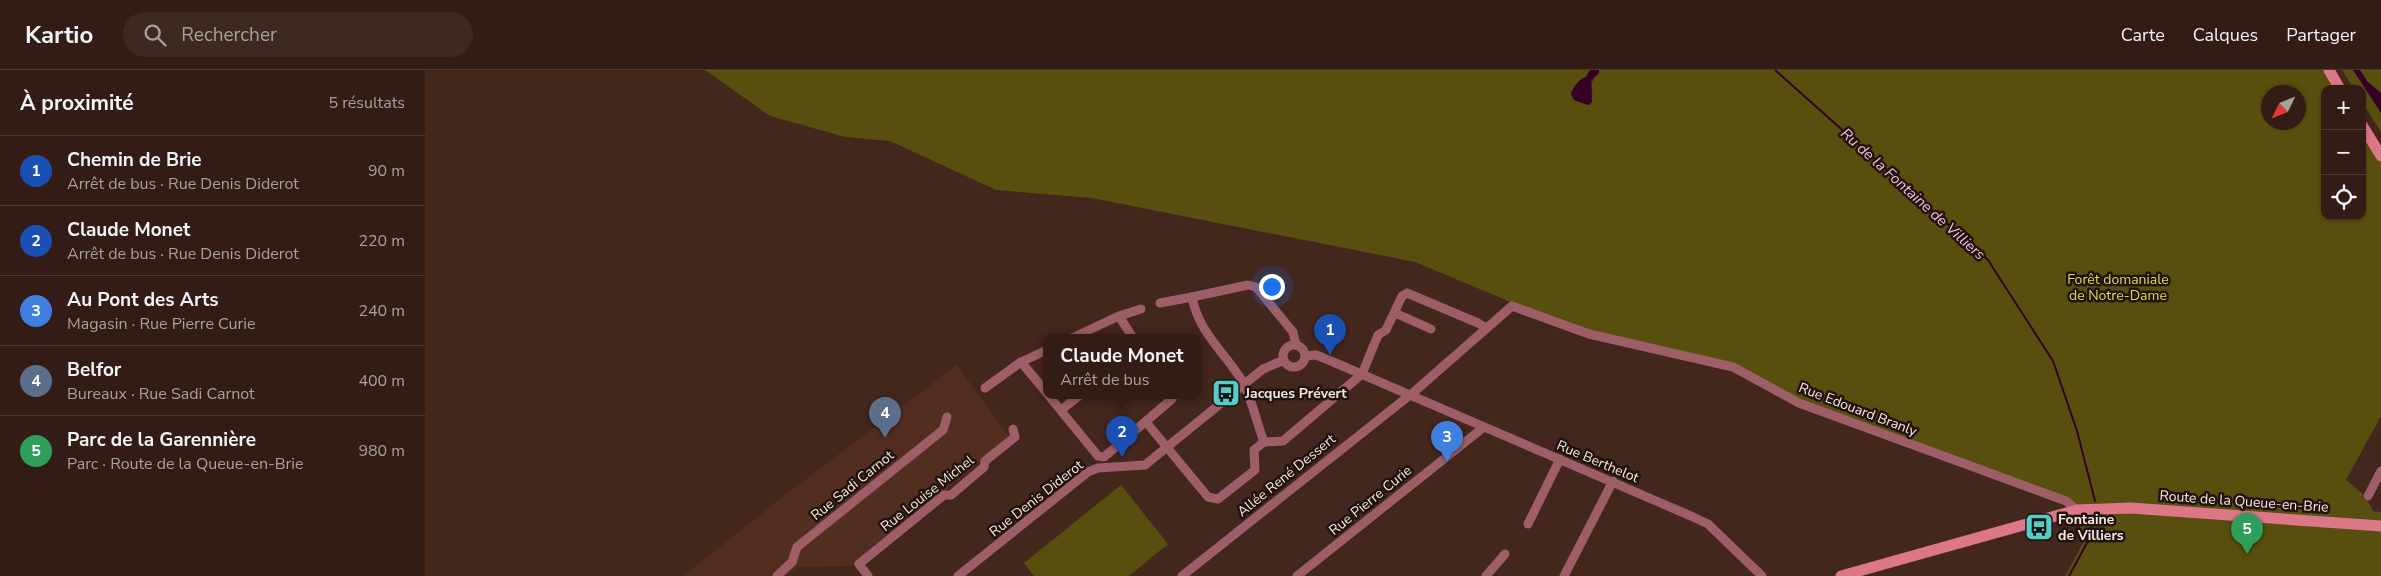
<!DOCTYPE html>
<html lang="fr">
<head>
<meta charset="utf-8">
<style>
	:root { --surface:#321c15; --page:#3d2922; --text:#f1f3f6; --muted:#a8a1a0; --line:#4d3a34; --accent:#8c9099 }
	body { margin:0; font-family:"Nunito Sans",sans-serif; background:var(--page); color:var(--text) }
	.controls { position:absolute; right:15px; top:15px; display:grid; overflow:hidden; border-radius:10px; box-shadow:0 1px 4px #0004 }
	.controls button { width:45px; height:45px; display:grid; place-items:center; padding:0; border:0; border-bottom:1px solid var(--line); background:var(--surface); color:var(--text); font:25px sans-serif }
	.compass { position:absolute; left:1836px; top:15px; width:45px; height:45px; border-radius:50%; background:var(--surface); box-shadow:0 1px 4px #0004; rotate:227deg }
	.you { position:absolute; left:846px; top:216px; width:18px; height:18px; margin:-12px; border:4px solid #fff; border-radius:50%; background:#1a73e8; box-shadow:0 0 0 8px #1a73e833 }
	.badge { display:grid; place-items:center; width:32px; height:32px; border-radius:50%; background:var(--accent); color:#fff; font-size:16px; font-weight:700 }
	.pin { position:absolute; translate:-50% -41px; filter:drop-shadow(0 1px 2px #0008) }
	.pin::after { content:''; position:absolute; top:26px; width:18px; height:15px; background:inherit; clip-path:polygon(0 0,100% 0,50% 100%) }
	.popup { position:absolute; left:618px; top:264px; width:158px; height:65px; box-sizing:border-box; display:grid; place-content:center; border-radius:10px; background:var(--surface); filter:drop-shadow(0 1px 4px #0005); font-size:16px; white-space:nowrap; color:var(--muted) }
	.popup b { font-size:19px; color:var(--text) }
	.popup::after { content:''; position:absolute; left:50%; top:100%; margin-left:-10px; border:10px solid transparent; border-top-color:var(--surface) }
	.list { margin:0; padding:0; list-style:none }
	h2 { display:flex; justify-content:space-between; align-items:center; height:65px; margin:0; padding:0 20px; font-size:21px }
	h2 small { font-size:16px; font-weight:400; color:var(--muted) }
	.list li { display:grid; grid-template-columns:32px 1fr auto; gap:15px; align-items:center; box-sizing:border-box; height:70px; padding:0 20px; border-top:1px solid var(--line) }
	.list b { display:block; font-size:19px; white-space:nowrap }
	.list p { margin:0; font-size:16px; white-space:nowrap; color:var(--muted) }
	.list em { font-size:16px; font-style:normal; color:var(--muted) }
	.icon { flex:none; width:28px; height:28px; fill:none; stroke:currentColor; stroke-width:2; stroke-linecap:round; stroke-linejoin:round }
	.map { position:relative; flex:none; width:1956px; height:506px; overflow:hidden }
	header { display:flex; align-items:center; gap:30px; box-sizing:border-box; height:70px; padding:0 25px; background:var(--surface); border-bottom:1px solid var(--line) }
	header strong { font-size:24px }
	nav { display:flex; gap:28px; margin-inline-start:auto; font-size:18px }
	.search { width:350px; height:45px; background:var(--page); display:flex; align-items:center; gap:12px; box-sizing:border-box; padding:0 18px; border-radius:28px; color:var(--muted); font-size:19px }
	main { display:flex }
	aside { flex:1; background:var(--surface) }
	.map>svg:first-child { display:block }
</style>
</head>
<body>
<header>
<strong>Kartio</strong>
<div class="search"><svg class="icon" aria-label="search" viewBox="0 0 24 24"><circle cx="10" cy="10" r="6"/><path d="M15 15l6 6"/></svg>Rechercher</div>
<nav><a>Carte</a><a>Calques</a><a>Partager</a></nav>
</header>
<main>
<aside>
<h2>À proximité<small>5 résultats</small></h2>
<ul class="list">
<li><span class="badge" style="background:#1a4fb4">1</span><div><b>Chemin de Brie</b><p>Arrêt de bus · Rue Denis Diderot</p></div><em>90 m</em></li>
<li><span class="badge" style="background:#1a4fb4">2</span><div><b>Claude Monet</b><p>Arrêt de bus · Rue Denis Diderot</p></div><em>220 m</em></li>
<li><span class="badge" style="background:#3f7fe0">3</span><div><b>Au Pont des Arts</b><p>Magasin · Rue Pierre Curie</p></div><em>240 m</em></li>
<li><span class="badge" style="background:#5c6f8a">4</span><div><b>Belfor</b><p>Bureaux · Rue Sadi Carnot</p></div><em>400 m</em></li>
<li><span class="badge" style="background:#2e9e5b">5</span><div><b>Parc de la Garennière</b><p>Parc · Route de la Queue-en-Brie</p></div><em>980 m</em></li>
</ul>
</aside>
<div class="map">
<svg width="1956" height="506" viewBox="0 0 1956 506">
	<rect width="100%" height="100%" fill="#43261c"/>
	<path fill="#522e21" d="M 532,295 L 585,368 L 427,496 L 373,497 L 362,506 L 258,506 L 360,425 Z"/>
	<g fill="#584f0e" fill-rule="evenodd">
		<path d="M 280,0 L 1165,0 L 1161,7 L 1156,9 L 1146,22 L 1149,30 L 1165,35 C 1172,21 1160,15 1174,3 L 1174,0 L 1904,0 L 1915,19 L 1900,19 L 1900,146 L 1937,146 L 1937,55 L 1956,86 L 1956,346 L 1921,410 L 1939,425 L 1937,427 L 1944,433 L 1948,441 L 1956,442 L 1956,506 L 1640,506 L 1658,473 L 1652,440 L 1642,430 L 1376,331 L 1310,296 L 1164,265 L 990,192 L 667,128 L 571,120 L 465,71 L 420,67 L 345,46 ZM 1844,22 L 1874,22 L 1874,52 L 1844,52 Z"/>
		<path d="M 1917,0 L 1956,0 L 1956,62 L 1937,32 L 1937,19 L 1929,19 Z"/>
		<path d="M 696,415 L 743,474 L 704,506 L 609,506 L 599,493 Z"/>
	</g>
	<g fill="#350027">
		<path d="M 1165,0 L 1174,0 L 1174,3 L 1166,11 L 1167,32 L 1163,35 L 1149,30 L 1146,24 C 1148,17 1154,9 1161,7 Z"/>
		<path d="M 1928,0 L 1935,0 L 1943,12 L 1956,23 L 1956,43 Z"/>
	</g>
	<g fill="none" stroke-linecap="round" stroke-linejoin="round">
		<g stroke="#350027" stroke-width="2">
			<path d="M 1350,0 L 1563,190 L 1628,291 L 1652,361 L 1670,431"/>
			<path d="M 1644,506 L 1663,471 L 1667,451"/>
		</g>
		<g stroke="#9d5e67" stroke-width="9">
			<path d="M 735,233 L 767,227"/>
			<path d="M 970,243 L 1006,259"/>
			<path d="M 694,246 L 708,268"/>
			<path d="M 647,268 L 694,246 L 716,239"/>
			<circle cx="869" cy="286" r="11"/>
			<path d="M 622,280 L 596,292 L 622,323"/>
			<path d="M 880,286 L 891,285 L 906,291 L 1266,446 L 1283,454 L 1337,506"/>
			<path d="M 560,318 L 596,292"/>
			<path d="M 624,326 L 673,386 L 679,387 L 747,329 L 745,326"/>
			<path d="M 636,340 L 654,326"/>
			<path d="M 721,352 L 783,427 L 793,429 L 830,400 L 829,380 L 839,372 L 858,371 L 937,304 L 953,265 L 961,260 L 977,226 L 982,223 L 1053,253 L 1061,258"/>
			<path d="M 839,372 C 831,351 826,324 814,306 C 796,279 773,260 767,227 L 823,215 L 831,217 L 868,262 L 871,275"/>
			<path d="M 1943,426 L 1956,401"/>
			<path d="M 1103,454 L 1135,389"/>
			<path d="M 352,506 L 367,492 L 372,477 L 518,360 L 522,347"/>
			<path d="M 443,506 L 434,494 L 519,425 L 526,425 L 559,397 L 560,391 L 590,367 L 588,359"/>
			<path d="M 533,506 L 663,402 L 673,398 L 720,395 L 838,299 L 859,290"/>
			<path d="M 757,506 L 990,321 L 1087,236 L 1164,264 L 1308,297 L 1374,333 L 1641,431 L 1652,440"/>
			<path d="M 872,506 L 1059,357"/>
			<path d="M 1061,506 L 1080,484"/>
			<path d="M 1139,506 L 1188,411"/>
		</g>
		<g stroke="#db7786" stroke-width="11">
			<path d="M 1904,0 L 1915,19"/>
			<path d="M 1937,55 L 1956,86"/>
			<path d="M 1416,506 L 1652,440 L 1706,438 L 1956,456"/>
		</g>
	</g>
	<defs>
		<symbol id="bus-square" viewBox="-11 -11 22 22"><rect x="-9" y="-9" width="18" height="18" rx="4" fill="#54cdc8" stroke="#20130e"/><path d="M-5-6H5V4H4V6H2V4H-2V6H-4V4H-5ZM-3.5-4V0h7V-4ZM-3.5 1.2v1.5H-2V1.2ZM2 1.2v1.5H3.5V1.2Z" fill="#111"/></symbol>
	</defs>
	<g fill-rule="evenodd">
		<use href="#bus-square" x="785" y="307" width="32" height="32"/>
		<use href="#bus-square" x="1598" y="441" width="32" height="32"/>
	</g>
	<g text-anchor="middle" stroke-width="5" stroke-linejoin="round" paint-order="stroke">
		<g font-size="14" fill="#e9d74f" stroke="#20130e">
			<text x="1693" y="214">Forêt domaniale<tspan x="1693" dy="16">de Notre-Dame</tspan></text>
		</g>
		<g font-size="14" font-weight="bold" fill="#fae7e0" stroke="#20130e" text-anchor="start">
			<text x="820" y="328">Jacques Prévert</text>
			<text x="1633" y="454">Fontaine<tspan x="1633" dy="16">de Villiers</tspan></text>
		</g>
		<g font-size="14" fill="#fae7e0" stroke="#20130e">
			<text transform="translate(1433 339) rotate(21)" y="5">Rue Edouard Branly</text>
			<text transform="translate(1173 391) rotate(23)" y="5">Rue Berthelot</text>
			<text transform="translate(861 405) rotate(-39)" y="5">Allée René Dessert</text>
			<text transform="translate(427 415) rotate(-39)" y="5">Rue Sadi Carnot</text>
			<text transform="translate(502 423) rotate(-38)" y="5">Rue Louise Michel</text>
			<text transform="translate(611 428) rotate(-38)" y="5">Rue Denis Diderot</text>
			<text transform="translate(945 430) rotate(-39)" y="5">Rue Pierre Curie</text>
			<text transform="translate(1819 431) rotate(4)" y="5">Route de la Queue-en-Brie</text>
		</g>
		<g font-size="15" font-style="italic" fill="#fab9e2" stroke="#20130e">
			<text transform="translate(1488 124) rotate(42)" y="5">Ru de la Fontaine de Villiers</text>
		</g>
	</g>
</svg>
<div class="controls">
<button>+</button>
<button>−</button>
<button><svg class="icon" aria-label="locate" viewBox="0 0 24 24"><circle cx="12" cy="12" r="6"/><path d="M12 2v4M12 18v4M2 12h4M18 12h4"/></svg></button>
</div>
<svg class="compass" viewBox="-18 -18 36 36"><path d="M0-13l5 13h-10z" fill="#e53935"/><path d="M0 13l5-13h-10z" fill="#a8a1a0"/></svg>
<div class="you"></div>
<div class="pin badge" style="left:905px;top:285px;background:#1a4fb4">1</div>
<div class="pin badge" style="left:697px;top:387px;background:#1a4fb4">2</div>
<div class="popup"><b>Claude Monet</b>Arrêt de bus</div>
<div class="pin badge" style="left:1022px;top:392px;background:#3f7fe0">3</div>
<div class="pin badge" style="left:460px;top:368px;background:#5c6f8a">4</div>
<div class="pin badge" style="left:1822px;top:484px;background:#2e9e5b">5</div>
</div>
</main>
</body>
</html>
